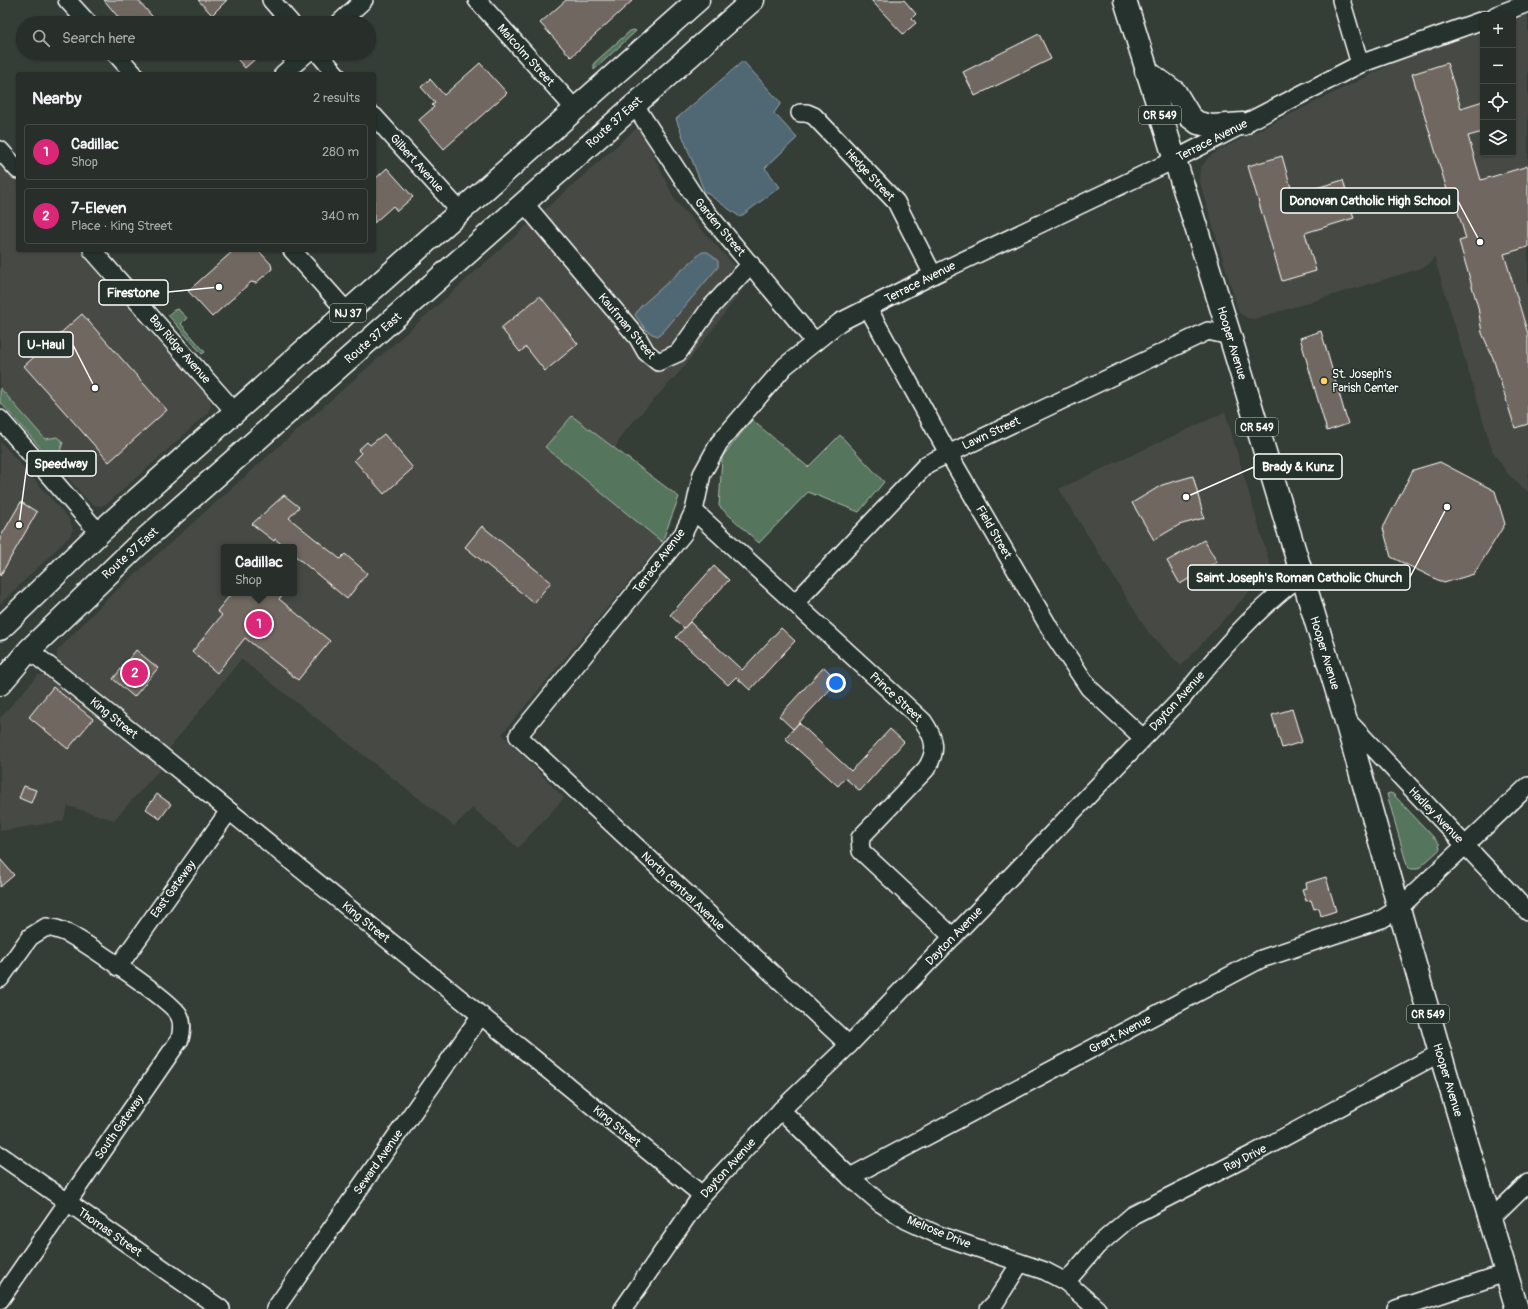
<!DOCTYPE html>
<html lang="en">
<head>
<meta charset="utf-8">
<style>
	:root { --surface:#282e29; --page:#303631; --text:#f1f3f6; --muted:#a5a8a8; --line:#444a46; --accent:#db2777 }
	body { margin:0; font-family:Pangolin,sans-serif; background:var(--page); color:var(--text) }
	.controls { position:absolute; right:12px; top:12px; display:grid; overflow:hidden; border-radius:4px; box-shadow:0 1px 3px #0004 }
	.controls button { width:36px; height:36px; display:grid; place-items:center; padding:0; border:0; border-bottom:1px solid var(--line); background:var(--surface); color:var(--text); font:20px sans-serif }
	.you { position:absolute; left:836px; top:683px; width:14px; height:14px; margin:-10px; border:3px solid #fff; border-radius:50%; background:#1a73e8; box-shadow:0 0 0 6px #1a73e833 }
	.badge { display:grid; place-items:center; width:26px; height:26px; border-radius:50%; background:var(--accent); color:#fff; font-size:13px; font-weight:700 }
	.pin { position:absolute; translate:-50% -50%; border:2px solid #fff; box-shadow:0 1px 4px #0006 }
	.popup { position:absolute; left:221px; top:544px; width:76px; height:52px; box-sizing:border-box; display:grid; place-content:center; border-radius:4px; background:var(--surface); filter:drop-shadow(0 1px 3px #0005); font-size:13px; white-space:nowrap; color:var(--muted) }
	.popup b { font-size:15px; color:var(--text) }
	.popup::after { content:''; position:absolute; left:50%; top:100%; margin-left:-8px; border:8px solid transparent; border-top-color:var(--surface) }
	.list { margin:0; padding:0; list-style:none }
	h2 { display:flex; justify-content:space-between; align-items:center; height:52px; margin:0; padding:0 16px; font-size:17px }
	h2 small { font-size:13px; font-weight:400; color:var(--muted) }
	.list li { display:grid; grid-template-columns:26px 1fr auto; gap:12px; align-items:center; box-sizing:border-box; height:56px; margin:0 8px 8px; padding:0 8px; border:1px solid var(--line); border-radius:4px }
	.list b { display:block; font-size:15px; white-space:nowrap }
	.list p { margin:0; font-size:13px; white-space:nowrap; color:var(--muted) }
	.list em { font-size:13px; font-style:normal; color:var(--muted) }
	.icon { flex:none; width:22px; height:22px; fill:none; stroke:currentColor; stroke-width:2; stroke-linecap:round; stroke-linejoin:round }
	.map { position:relative; flex:none; width:1528px; height:1309px; overflow:hidden }
	.search { position:absolute; background:var(--surface); box-shadow:0 1px 3px #0004; left:16px; top:16px; width:360px; height:44px; display:flex; align-items:center; gap:10px; box-sizing:border-box; padding:0 14px; border-radius:22px; color:var(--muted); font-size:15px }
	.panel { position:absolute; background:var(--surface); box-shadow:0 1px 3px #0004; left:16px; top:72px; width:360px; height:180px; border-radius:4px }
	.map>svg:first-child { display:block }
</style>
</head>
<body>
<div class="map">
<svg width="1528" height="1309" viewBox="0 0 1528 1309">
	<rect width="100%" height="100%" fill="#353d37"/>
	<filter id="ink" filterUnits="userSpaceOnUse"><feTurbulence type="fractalNoise" baseFrequency=".025" numOctaves="2"/><feDisplacementMap in="SourceGraphic" scale="8" xChannelSelector="R" yChannelSelector="G"/><feConvolveMatrix kernelMatrix="1 2 1 2 8 2 1 2 1" color-interpolation-filters="sRGB"/></filter>
	<g filter="url(#ink)">
		<g fill="#474a44" fill-rule="evenodd">
			<path d="M 1528,12 L 1528,492 L 1508,474 L 1492,450 L 1434,256 L 1431,262 L 1425,267 L 1254,319 L 1247,318 L 1239,313 L 1199,179 L 1200,169 L 1208,158 L 1221,149 L 1400,60 L 1483,26 L 1483,153 L 1513,153 L 1513,16 Z"/>
			<path d="M 639,126 L 676,202 L 749,281 L 684,367 L 623,433 L 615,448 L 572,416 L 546,448 L 662,542 L 502,734 L 564,798 L 518,848 L 473,808 L 454,826 L 241,659 L 168,750 L 62,666 L 57,659 L 57,651 L 105,601 ZM 224,547 L 294,547 L 294,593 L 224,593 Z"/>
			<path d="M 0,161 L 18,181 L 18,250 L 80,250 L 208,395 L 211,404 L 208,413 L 108,503 L 101,506 L 93,505 L 89,502 L 0,401 Z"/>
			<path d="M 1225,412 L 1271,568 L 1181,666 L 1148,632 L 1059,489 Z"/>
			<path d="M 0,441 L 69,519 L 73,529 L 70,536 L 0,604 Z"/>
			<path d="M 38,675 L 44,675 L 162,767 L 114,820 L 68,806 L 63,821 L 0,831 L 0,718 Z"/>
		</g>
		<g fill="#55745d" stroke="#aabaae">
			<path d="M 634,30 L 636,31 L 594,70 L 594,63 L 630,31 Z"/>
			<path d="M 178,309 L 187,318 L 181,324 L 205,352 L 202,354 L 168,315 L 174,310 Z"/>
			<path d="M 0,388 L 45,439 L 57,437 L 63,442 L 57,462 L 53,462 L 0,402 Z"/>
			<path d="M 572,416 L 679,497 L 662,542 L 545,447 Z"/>
			<path d="M 752,420 L 808,467 L 840,435 L 884,482 L 859,512 L 808,492 L 759,543 L 719,506 L 722,457 Z"/>
			<path d="M 1390,793 L 1393,794 L 1439,843 L 1440,849 L 1438,851 L 1418,869 L 1408,869 L 1387,794 Z"/>
		</g>
		<g fill="#4f6873" stroke="#95a4ab">
			<path d="M 743,61 L 781,103 L 774,113 L 797,138 L 765,168 L 780,187 L 740,217 L 704,191 L 676,119 Z"/>
			<path d="M 702,252 L 708,252 L 718,261 L 718,267 L 663,332 L 658,336 L 652,334 L 646,330 L 635,315 L 640,307 Z"/>
		</g>
		<g fill="#706761" stroke="#fff">
			<path d="M 104,0 L 138,0 L 158,23 L 123,23 Z"/>
			<path d="M 198,0 L 227,0 L 212,15 Z"/>
			<path d="M 566,0 L 633,0 L 571,57 L 540,23 Z"/>
			<path d="M 871,0 L 904,0 L 916,14 L 912,18 L 916,23 L 903,34 Z"/>
			<path d="M 1039,34 L 1051,59 L 975,96 L 963,72 Z"/>
			<path d="M 232,53 L 262,53 L 245,68 Z"/>
			<path d="M 480,63 L 507,93 L 444,149 L 419,120 L 434,107 L 432,105 L 435,103 L 421,87 L 430,79 L 444,95 Z"/>
			<path d="M 1447,63 L 1461,108 L 1483,101 L 1483,132 L 1468,136 L 1481,180 L 1528,166 L 1528,247 L 1504,254 L 1528,334 L 1528,424 L 1515,428 L 1493,358 L 1482,333 L 1478,307 L 1459,241 L 1466,239 L 1452,191 L 1448,193 L 1412,74 Z"/>
			<path d="M 1282,156 L 1293,195 L 1343,180 L 1354,218 L 1305,233 L 1316,271 L 1282,281 L 1248,166 Z"/>
			<path d="M 387,168 L 413,197 L 397,211 L 393,206 L 374,223 L 374,180 Z"/>
			<path d="M 234,250 L 258,250 L 271,264 L 272,269 L 256,283 L 251,282 L 212,317 L 188,291 Z"/>
			<path d="M 540,296 L 578,344 L 545,371 L 526,347 L 520,352 L 501,328 Z"/>
			<path d="M 82,314 L 167,410 L 109,462 L 24,366 Z"/>
			<path d="M 1321,331 L 1348,424 L 1327,431 L 1300,338 Z"/>
			<path d="M 384,434 L 413,468 L 384,494 L 354,460 L 361,453 L 358,450 L 367,442 L 370,445 Z"/>
			<path d="M 1440,462 L 1495,491 L 1505,524 L 1474,574 L 1444,583 L 1391,557 L 1383,528 L 1413,470 Z"/>
			<path d="M 1193,476 L 1204,518 L 1179,525 L 1154,540 L 1132,503 L 1162,485 Z"/>
			<path d="M 284,495 L 299,507 L 289,518 L 340,559 L 345,554 L 367,573 L 347,599 L 294,555 L 294,547 L 285,547 L 275,539 L 274,541 L 252,524 Z"/>
			<path d="M 21,502 L 37,512 L 0,576 L 0,538 Z"/>
			<path d="M 482,526 L 551,582 L 534,603 L 465,547 Z"/>
			<path d="M 1204,540 L 1217,562 L 1180,584 L 1167,561 Z"/>
			<path d="M 714,566 L 729,580 L 684,628 L 670,615 Z"/>
			<path d="M 232,593 L 284,593 L 279,599 L 330,641 L 298,680 L 245,638 L 217,673 L 192,652 L 222,615 L 217,611 Z"/>
			<path d="M 690,622 L 742,670 L 781,628 L 795,641 L 750,690 L 736,677 L 728,685 L 676,637 Z"/>
			<path d="M 136,650 L 158,668 L 134,697 L 113,679 Z"/>
			<path d="M 824,667 L 838,681 L 793,729 L 779,716 Z"/>
			<path d="M 53,687 L 93,719 L 68,749 L 29,717 Z"/>
			<path d="M 1292,709 L 1302,742 L 1282,748 L 1272,715 Z"/>
			<path d="M 799,723 L 851,771 L 890,729 L 904,742 L 860,791 L 845,778 L 838,786 L 785,738 Z"/>
			<path d="M 24,786 L 36,790 L 31,803 L 19,798 Z"/>
			<path d="M 157,794 L 171,804 L 160,819 L 146,809 Z"/>
			<path d="M 0,859 L 14,875 L 0,887 Z"/>
			<path d="M 1326,877 L 1336,911 L 1321,916 L 1319,908 L 1314,909 L 1311,900 L 1306,901 L 1302,889 L 1307,888 L 1306,883 Z"/>
		</g>
		<g fill="none" stroke-linecap="round" stroke-linejoin="round">
			<defs>
				<g id="minor">
					<path d="M 67,0 L 88,23"/>
					<path d="M 271,0 L 291,23"/>
					<path d="M 477,0 L 575,109"/>
					<path d="M 1341,0 L 1360,64"/>
					<path d="M 1496,15 L 1528,3"/>
					<path d="M 339,23 L 364,0"/>
					<path d="M 115,53 L 134,74"/>
					<path d="M 318,53 L 336,74"/>
					<path d="M 283,74 L 307,53"/>
					<path d="M 634,104 L 698,202 L 815,342"/>
					<path d="M 800,113 L 807,113 L 814,116 L 896,202 L 933,275"/>
					<path d="M 374,116 L 460,211"/>
					<path d="M 0,150 L 18,170"/>
					<path d="M 524,203 L 638,338 L 646,352 L 658,362 L 678,353 L 710,308 L 751,264"/>
					<path d="M 92,250 L 235,412"/>
					<path d="M 292,250 L 348,313"/>
					<path d="M 868,308 L 948,453 L 1053,634 L 1089,688 L 1143,738"/>
					<path d="M 0,419 L 99,533"/>
					<path d="M 694,511 L 923,721 C 935,738 938,751 926,769 L 860,838 L 861,851 L 953,937"/>
					<path d="M 795,603 L 927,464 L 1208,331 L 1230,336"/>
					<path d="M 29,650 L 137,736 L 702,1195"/>
					<path d="M 1347,720 L 1528,912"/>
					<path d="M 118,967 L 229,811"/>
					<path d="M 0,979 L 30,937 L 46,927 C 54,928 61,930 69,934 C 87,944 171,1000 179,1015 C 183,1022 182,1030 180,1039 L 0,1300"/>
					<path d="M 849,1045 L 518,736 L 683,534 L 694,511 L 702,474 L 719,443 L 785,366 L 840,322 L 933,275 L 1174,160 L 1360,64 L 1483,20"/>
					<path d="M 781,1110 L 850,1177 L 880,1203 L 906,1220 L 936,1234 L 1045,1271 L 1066,1282 L 1097,1309"/>
					<path d="M 0,1155 L 221,1309"/>
					<path d="M 850,1177 L 1261,959 L 1382,919 L 1398,909 L 1528,786"/>
					<path d="M 1490,1220 L 1528,1183"/>
					<path d="M 1066,1282 L 1097,1246 L 1133,1215 L 1253,1154 L 1440,1053"/>
					<path d="M 275,1309 L 481,1015"/>
					<path d="M 623,1309 L 702,1195 L 781,1110 L 849,1045 L 1183,697 C 1219,652 1254,611 1301,576"/>
					<path d="M 989,1309 L 995,1303 L 1020,1263"/>
					<path d="M 1396,1309 L 1506,1273"/>
				</g>
				<g id="major">
					<path d="M 1125,0 L 1230,336 L 1345,718 L 1440,1053 L 1517,1309"/>
					<path d="M 1146,71 L 1175,92 L 1190,117 L 1198,123 L 1212,126 L 1243,124"/>
				</g>
				<g id="highway">
					<path d="M 0,629 L 99,533 L 698,0"/>
					<path d="M 0,684 L 29,650 L 136,547 L 753,0"/>
				</g>
			</defs>
			<use href="#minor" stroke="#fff" stroke-width="20"/>
			<use href="#major" stroke="#fff" stroke-width="25"/>
			<use href="#highway" stroke="#fff" stroke-width="25"/>
			<use href="#minor" stroke="#26332d" stroke-width="17"/>
			<use href="#major" stroke="#26332d" stroke-width="22"/>
			<use href="#highway" stroke="#26332d" stroke-width="22"/>
		</g>
	</g>
	<circle fill="#ffd166" stroke="#26332d" stroke-width="1.5" cx="1324" cy="381" r="4"/>
	<g text-anchor="middle" stroke-width="3" stroke-linejoin="round" paint-order="stroke">
		<g fill="#26332d" stroke="#bec2c0" stroke-width="1">
			<rect x="1139" y="106" width="42" height="18" rx="3"/>
			<rect x="330" y="304" width="36" height="18" rx="3"/>
			<rect x="1236" y="418" width="42" height="18" rx="3"/>
			<rect x="1407" y="1005" width="42" height="18" rx="3"/>
		</g>
		<g font-size="11" font-weight="bold" fill="#fff">
			<text x="1160" y="119">CR 549</text>
			<text x="348" y="317">NJ 37</text>
			<text x="1257" y="431">CR 549</text>
			<text x="1428" y="1018">CR 549</text>
		</g>
		<g font-size="12" fill="#fff" stroke="#26332d">
			<text transform="translate(526 55) rotate(48)" y="4">Malcolm Street</text>
			<text transform="translate(614 122) rotate(-42)" y="4">Route 37 East</text>
			<text transform="translate(1212 140) rotate(-27)" y="4">Terrace Avenue</text>
			<text transform="translate(417 163) rotate(48)" y="4">Gilbert Avenue</text>
			<text transform="translate(870 175) rotate(47)" y="4">Hedge Street</text>
			<text transform="translate(720 227) rotate(50)" y="4">Garden Street</text>
			<text transform="translate(920 282) rotate(-27)" y="4">Terrace Avenue</text>
			<text transform="translate(627 326) rotate(50)" y="4">Kaufman Street</text>
			<text transform="translate(373 338) rotate(-41)" y="4">Route 37 East</text>
			<text transform="translate(1232 343) rotate(73)" y="4">Hooper Avenue</text>
			<text transform="translate(180 349) rotate(49)" y="4">Bay Ridge Avenue</text>
			<text transform="translate(991 433) rotate(-25)" y="4">Lawn Street</text>
			<text transform="translate(994 532) rotate(60)" y="4">Field Street</text>
			<text transform="translate(130 553) rotate(-42)" y="4">Route 37 East</text>
			<text transform="translate(659 561) rotate(-53)" y="4">Terrace Avenue</text>
			<text transform="translate(1325 653) rotate(73)" y="4">Hooper Avenue</text>
			<text transform="translate(896 697) rotate(43)" y="4">Prince Street</text>
			<text transform="translate(1177 701) rotate(-48)" y="4">Dayton Avenue</text>
			<text transform="translate(114 718) rotate(39)" y="4">King Street</text>
			<text transform="translate(1436 815) rotate(46)" y="4">Hadley Avenue</text>
			<text transform="translate(173 889) rotate(-54)" y="4">East Gateway</text>
			<text transform="translate(683 891) rotate(43)" y="4">North Central Avenue</text>
			<text transform="translate(366 922) rotate(39)" y="4">King Street</text>
			<text transform="translate(954 936) rotate(-46)" y="4">Dayton Avenue</text>
			<text transform="translate(1120 1034) rotate(-28)" y="4">Grant Avenue</text>
			<text transform="translate(1448 1080) rotate(73)" y="4">Hooper Avenue</text>
			<text transform="translate(617 1126) rotate(39)" y="4">King Street</text>
			<text transform="translate(119 1127) rotate(-55)" y="4">South Gateway</text>
			<text transform="translate(1245 1158) rotate(-27)" y="4">Ray Drive</text>
			<text transform="translate(378 1162) rotate(-55)" y="4">Seward Avenue</text>
			<text transform="translate(728 1168) rotate(-48)" y="4">Dayton Avenue</text>
			<text transform="translate(110 1232) rotate(35)" y="4">Thomas Street</text>
			<text transform="translate(939 1232) rotate(22)" y="4">Melrose Drive</text>
		</g>
		<g font-size="12" fill="#fff" stroke="#26332d" text-anchor="start">
			<text x="1332" y="378">St. Joseph's<tspan x="1332" dy="14">Parish Center</tspan></text>
		</g>
	</g>
	<path fill="none" stroke="#fff" stroke-width="1.5" d="M1480 242L1458 201M219 287L168 292M95 388L73 345M19 525L27 464M1186 497L1254 467M1447 507L1410 577"/>
	<g fill="#fff" stroke="#26332d" stroke-width="1.5">
		<circle cx="1480" cy="242" r="4"/>
		<circle cx="219" cy="287" r="4"/>
		<circle cx="95" cy="388" r="4"/>
		<circle cx="19" cy="525" r="4"/>
		<circle cx="1186" cy="497" r="4"/>
		<circle cx="1447" cy="507" r="4"/>
	</g>
	<g fill="#26332d" stroke="#fff" stroke-width="1.5">
		<rect x="1281" y="188" width="177" height="25" rx="4"/>
		<rect x="99" y="280" width="69" height="25" rx="4"/>
		<rect x="19" y="332" width="54" height="25" rx="4"/>
		<rect x="27" y="451" width="69" height="25" rx="4"/>
		<rect x="1254" y="454" width="88" height="25" rx="4"/>
		<rect x="1188" y="565" width="222" height="25" rx="4"/>
	</g>
	<g font-size="13" text-anchor="middle" font-weight="bold" fill="#fff">
		<text x="1370" y="205">Donovan Catholic High School</text>
		<text x="133" y="297">Firestone</text>
		<text x="46" y="349">U-Haul</text>
		<text x="61" y="468">Speedway</text>
		<text x="1298" y="471">Brady &amp; Kunz</text>
		<text x="1299" y="582">Saint Joseph's Roman Catholic Church</text>
	</g>
</svg>
<div class="controls">
<button>+</button>
<button>−</button>
<button><svg class="icon" aria-label="locate" viewBox="0 0 24 24"><circle cx="12" cy="12" r="6"/><path d="M12 2v4M12 18v4M2 12h4M18 12h4"/></svg></button>
<button><svg class="icon" aria-label="layers" viewBox="0 0 24 24"><path d="M12 4l9 5-9 5-9-5zM3 14l9 5 9-5"/></svg></button>
</div>
<div class="you"></div>
<div class="pin badge" style="left:259px;top:624px">1</div>
<div class="popup"><b>Cadillac</b>Shop</div>
<div class="pin badge" style="left:135px;top:673px">2</div>
<div class="search"><svg class="icon" aria-label="search" viewBox="0 0 24 24"><circle cx="10" cy="10" r="6"/><path d="M15 15l6 6"/></svg>Search here</div>
<section class="panel">
<h2>Nearby<small>2 results</small></h2>
<ul class="list">
<li><span class="badge">1</span><div><b>Cadillac</b><p>Shop</p></div><em>280 m</em></li>
<li><span class="badge">2</span><div><b>7-Eleven</b><p>Place · King Street</p></div><em>340 m</em></li>
</ul>
</section>
</div>
</body>
</html>
